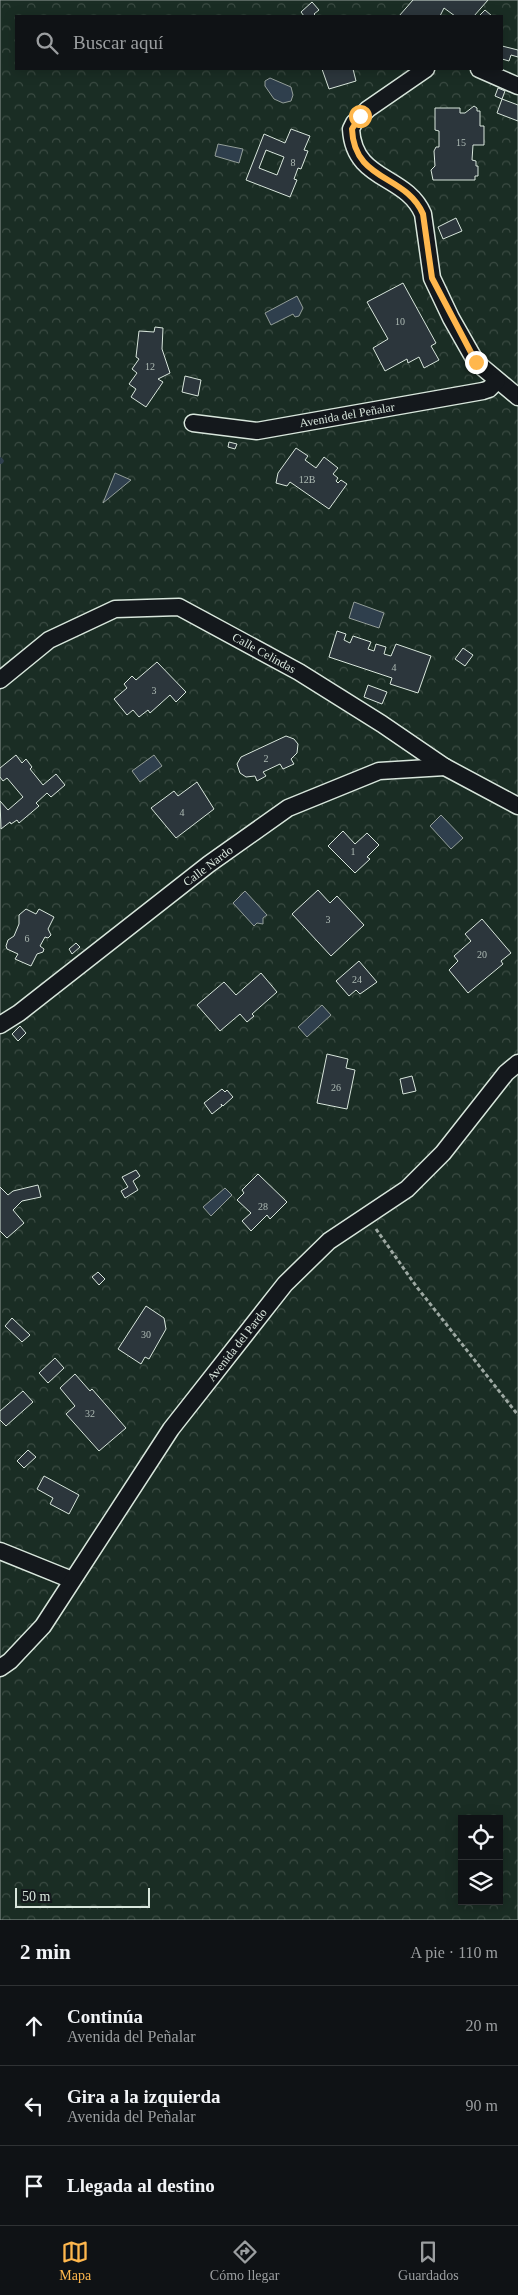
<!DOCTYPE html>
<html lang="es">
<head>
<meta charset="utf-8">
<style>
	:root { --surface:#0f1215; --page:#1d2022; --text:#f1f3f6; --muted:#9b9ea0; --line:#2f3234; --accent:#ffb74d }
	body { margin:0; font-family:"Times New Roman",serif; background:var(--page); color:var(--text) }
	.controls { position:absolute; right:15px; bottom:15px; display:grid; overflow:hidden; border-radius:0px; box-shadow:0 2px 12px #0003 }
	.controls button { width:45px; height:45px; display:grid; place-items:center; padding:0; border:0; border-bottom:1px solid var(--line); background:var(--surface); color:var(--text); font:25px sans-serif }
	.scale { position:absolute; left:15px; bottom:12px; width:135px; box-sizing:border-box; padding-left:5px; border:2px solid #d8e6dc; border-top:0; font-size:14px; line-height:18px; white-space:nowrap; color:#d8e6dc; -webkit-text-stroke:4px #14181c; paint-order:stroke }
	.stop { position:absolute; width:15px; height:15px; margin:-11px; border:4px solid #ffb74d; border-radius:50%; background:#fff }
	.stop.end { background:#ffb74d; border-color:#fff; box-shadow:0 1px 5px #0008 }
	.list { margin:0; padding:0; list-style:none }
	h2 { display:flex; justify-content:space-between; align-items:center; height:65px; margin:0; padding:0 20px; font-size:21px }
	h2 small { font-size:16px; font-weight:400; color:var(--muted) }
	.list li { display:grid; grid-template-columns:32px 1fr auto; gap:15px; align-items:center; box-sizing:border-box; height:80px; padding:0 20px; border-top:1px solid var(--line) }
	.list b { display:block; font-size:19px; white-space:nowrap }
	.list p { margin:0; font-size:16px; white-space:nowrap; color:var(--muted) }
	.list em { font-size:16px; font-style:normal; color:var(--muted) }
	.icon { flex:none; width:28px; height:28px; fill:none; stroke:currentColor; stroke-width:2; stroke-linecap:round; stroke-linejoin:round }
	.map { position:relative; flex:none; width:518px; height:1920px; overflow:hidden }
	.search { position:absolute; background:var(--surface); box-shadow:0 2px 12px #0003; left:15px; right:15px; top:15px; height:55px; display:flex; align-items:center; gap:12px; box-sizing:border-box; padding:0 18px; border-radius:0px; color:var(--muted); font-size:19px }
	.sheet { height:305px; background:var(--surface) }
	nav { display:flex; justify-content:space-around; align-items:center; box-sizing:border-box; height:70px; border-top:1px solid var(--line); background:var(--surface); font-size:14px; color:var(--muted) }
	nav a { display:grid; justify-items:center; gap:2px }
	nav .on { color:var(--accent) }
	.map>svg:first-child { display:block }
</style>
</head>
<body>
<div class="map">
<svg width="518" height="1920" viewBox="0 0 518 1920">
	<defs>
		<pattern id="park-crowns" width="20" height="18" patternUnits="userSpaceOnUse" patternTransform="scale(1.25)"><rect width="20" height="18" fill="#1a2d24"/><path d="M2 6a3 3 0 1 1 6 0M12 15a3 3 0 1 1 6 0" fill="none" stroke="#3b4b43"/></pattern>
	</defs>
	<rect width="100%" height="100%" fill="#14181c"/>
	<path fill="url(#park-crowns)" stroke="#939e99" fill-rule="evenodd" d="M 0,0 L 518,0 L 518,1920 L 0,1920 ZM 16,16 L 502,16 L 502,69 L 16,69 ZM 462,1819 L 499,1819 L 499,1901 L 462,1901 Z"/>
	<g fill="#2f3f4d" stroke="#939e99">
		<path d="M 270,78 L 291,87 L 293,95 L 291,101 L 283,103 L 274,99 L 265,86 L 265,81 Z"/>
		<path d="M 218,144 L 243,149 L 239,163 L 215,156 Z"/>
		<path d="M 297,296 L 303,308 L 299,316 L 295,317 L 293,314 L 271,325 L 265,313 Z"/>
		<path d="M 115,473 L 131,480 L 103,503 Z"/>
		<path d="M 354,602 L 384,613 L 379,628 L 349,618 Z"/>
		<path d="M 154,755 L 162,766 L 140,782 L 132,771 Z"/>
		<path d="M 441,815 L 463,838 L 451,849 L 430,826 Z"/>
		<path d="M 245,891 L 267,915 L 263,918 L 263,924 L 257,923 L 254,926 L 233,903 Z"/>
		<path d="M 322,1005 L 331,1015 L 307,1037 L 298,1027 Z"/>
		<path d="M 225,1188 L 232,1195 L 211,1216 L 203,1207 Z"/>
	</g>
	<g fill="none" stroke-linecap="round" stroke-linejoin="round">
		<path stroke="#2f3f4d" stroke-width="5.5" d="M 0,460 L 1,461"/>
	</g>
	<g fill="#2c363c" stroke="#d8e6dc" fill-rule="evenodd">
		<path d="M 413,0 L 488,0 L 474,16 L 455,16 L 444,8 L 440,16 L 399,16 Z"/>
		<path d="M 312,2 L 319,10 L 314,14 L 316,16 L 304,16 L 301,12 Z"/>
		<path d="M 485,10 L 492,16 L 479,16 Z"/>
		<path d="M 502,46 L 518,50 L 518,57 L 511,55 L 509,61 L 502,59 Z"/>
		<path d="M 322,69 L 353,69 L 356,81 L 329,89 Z"/>
		<path d="M 498,88 L 505,91 L 502,99 L 495,96 Z"/>
		<path d="M 502,99 L 518,105 L 518,121 L 497,113 Z"/>
		<path d="M 474,106 L 477,108 L 477,111 L 480,111 L 480,126 L 484,126 L 484,145 L 473,145 L 472,160 L 476,161 L 476,166 L 478,166 L 478,176 L 475,176 L 475,180 L 433,180 L 431,170 L 435,166 L 434,151 L 436,147 L 439,147 L 439,131 L 435,130 L 435,108 L 460,108 L 460,113 L 465,113 Z"/>
		<path d="M 291,129 L 310,136 L 304,150 L 308,151 L 301,169 L 298,168 L 294,179 L 297,180 L 290,197 L 246,180 L 264,134 L 285,143 ZM 266,150 L 284,157 L 277,175 L 259,168 Z"/>
		<path d="M 456,218 L 462,231 L 443,239 L 438,227 Z"/>
		<path d="M 403,283 L 436,343 L 431,346 L 439,360 L 424,368 L 419,357 L 408,363 L 407,359 L 385,371 L 373,348 L 388,339 L 367,302 Z"/>
		<path d="M 155,327 L 163,328 L 162,349 L 170,373 L 158,379 L 163,382 L 146,407 L 131,397 L 136,389 L 129,384 L 137,373 L 132,369 L 139,359 L 136,357 L 139,331 L 154,332 Z"/>
		<path d="M 185,376 L 201,380 L 198,396 L 182,392 Z"/>
		<path d="M 229,442 L 237,444 L 235,449 L 228,447 Z"/>
		<path d="M 296,448 L 308,456 L 305,460 L 316,468 L 324,457 L 338,468 L 333,474 L 338,478 L 336,481 L 338,483 L 341,480 L 347,484 L 329,509 L 290,482 L 287,486 L 276,483 L 278,473 Z"/>
		<path d="M 337,631 L 346,634 L 344,640 L 350,643 L 353,636 L 371,642 L 368,649 L 374,651 L 376,644 L 386,647 L 384,654 L 391,656 L 396,644 L 431,656 L 418,693 L 390,684 L 392,678 L 329,657 Z"/>
		<path d="M 463,648 L 473,655 L 465,666 L 455,659 Z"/>
		<path d="M 157,662 L 186,692 L 176,702 L 170,695 L 150,713 L 148,710 L 139,717 L 133,710 L 127,715 L 114,699 L 127,688 L 124,684 L 132,676 L 136,680 Z"/>
		<path d="M 368,685 L 387,692 L 382,704 L 364,697 Z"/>
		<path d="M 286,736 L 294,739 L 298,744 L 297,753 L 291,759 L 294,764 L 283,769 L 280,764 L 263,772 L 266,776 L 257,781 L 255,776 L 246,777 L 240,773 L 237,764 L 241,757 Z"/>
		<path d="M 16,755 L 22,763 L 26,759 L 32,767 L 30,769 L 43,785 L 56,774 L 65,785 L 51,797 L 47,793 L 36,803 L 39,806 L 19,823 L 17,820 L 11,824 L 10,822 L 1,829 L 0,801 L 8,810 L 23,797 L 7,778 L 3,781 L 0,777 L 0,768 Z"/>
		<path d="M 197,782 L 214,809 L 176,838 L 151,808 L 174,791 L 178,796 Z"/>
		<path d="M 343,831 L 355,844 L 367,833 L 379,845 L 367,857 L 370,859 L 355,873 L 328,846 Z"/>
		<path d="M 318,890 L 330,903 L 337,896 L 364,925 L 331,956 L 292,914 Z"/>
		<path d="M 26,909 L 36,914 L 39,909 L 54,917 L 48,929 L 51,935 L 48,938 L 45,937 L 40,946 L 44,949 L 43,952 L 37,954 L 31,966 L 15,959 L 18,954 L 7,949 L 6,946 L 8,940 L 14,936 L 19,924 L 19,915 Z"/>
		<path d="M 482,919 L 511,953 L 501,961 L 503,964 L 468,993 L 449,970 L 458,961 L 454,956 L 471,941 L 465,934 Z"/>
		<path d="M 76,943 L 80,947 L 72,954 L 69,949 Z"/>
		<path d="M 359,961 L 377,982 L 360,994 L 356,990 L 349,996 L 336,981 Z"/>
		<path d="M 261,973 L 277,992 L 252,1014 L 254,1016 L 247,1022 L 240,1014 L 220,1031 L 197,1005 L 224,982 L 236,995 Z"/>
		<path d="M 20,1026 L 26,1033 L 18,1041 L 12,1034 Z"/>
		<path d="M 327,1054 L 348,1059 L 346,1068 L 355,1070 L 347,1109 L 317,1103 Z"/>
		<path d="M 412,1076 L 416,1091 L 403,1094 L 400,1079 Z"/>
		<path d="M 222,1089 L 225,1092 L 227,1090 L 233,1097 L 223,1106 L 221,1104 L 222,1106 L 212,1114 L 204,1103 Z"/>
		<path d="M 136,1170 L 140,1176 L 133,1181 L 138,1190 L 125,1198 L 121,1191 L 128,1187 L 122,1177 Z"/>
		<path d="M 258,1174 L 287,1202 L 270,1219 L 267,1215 L 251,1231 L 242,1221 L 251,1213 L 237,1200 L 244,1193 L 242,1190 Z"/>
		<path d="M 38,1185 L 41,1197 L 22,1201 L 13,1210 L 24,1223 L 7,1238 L 0,1231 L 0,1187 L 8,1195 L 13,1191 Z"/>
		<path d="M 98,1272 L 105,1279 L 99,1285 L 92,1277 Z"/>
		<path d="M 146,1306 L 164,1318 L 166,1329 L 149,1359 L 145,1357 L 141,1364 L 118,1349 Z"/>
		<path d="M 12,1318 L 30,1335 L 22,1342 L 5,1326 Z"/>
		<path d="M 55,1358 L 64,1368 L 48,1383 L 39,1373 Z"/>
		<path d="M 75,1374 L 90,1391 L 92,1389 L 126,1428 L 99,1451 L 66,1414 L 75,1406 L 60,1388 Z"/>
		<path d="M 23,1391 L 33,1402 L 6,1426 L 0,1420 L 0,1411 Z"/>
		<path d="M 28,1450 L 36,1457 L 24,1468 L 17,1461 Z"/>
		<path d="M 44,1476 L 79,1495 L 69,1514 L 50,1504 L 53,1498 L 37,1489 Z"/>
	</g>
	<g fill="none" stroke-linecap="round" stroke-linejoin="round">
		<defs>
			<g id="minor">
				<path d="M 426,69 L 368,109 L 354,123 L 351,129 C 354,182 406,174 423,214 L 432,278 L 451,318 L 476,362 L 518,397"/>
				<path d="M 479,69 L 518,86"/>
				<path d="M 193,423 L 257,431 L 483,391 L 489,389 L 497,381"/>
				<path d="M 0,680 L 49,640 L 115,609 L 179,607 L 299,672 L 382,724 L 445,767 L 518,806"/>
				<path d="M 0,1025 L 19,1013 L 209,864 L 288,808 L 379,771 L 445,767"/>
				<path d="M 0,1551 L 72,1580"/>
				<path d="M 0,1668 L 10,1661 L 43,1626 L 171,1429 L 285,1284 L 329,1241 L 407,1189 L 443,1153 L 506,1073 L 518,1063"/>
			</g>
		</defs>
		<use href="#minor" stroke="#d8e6dc" stroke-width="19"/>
		<path stroke="#9da8a2" stroke-width="3" stroke-dasharray="4 2.5" stroke-linecap="butt" d="M 376,1229 L 416,1286 L 518,1415"/>
		<use href="#minor" stroke="#14181c" stroke-width="16"/>
	</g>
	<g fill="none" stroke-linecap="round" stroke-linejoin="round">
		<path stroke="#ffb74d" stroke-width="6" d="M 360,116 L 352,129 C 354,182 406,174 423,214 L 432,278 L 476,362"/>
	</g>
	<g text-anchor="middle" stroke-width="4" stroke-linejoin="round" paint-order="stroke">
		<g font-size="10" fill="#adbab4">
			<text x="461" y="146">15</text>
			<text x="293" y="166">8</text>
			<text x="400" y="325">10</text>
			<text x="150" y="370">12</text>
			<text x="307" y="483">12B</text>
			<text x="394" y="671">4</text>
			<text x="154" y="694">3</text>
			<text x="266" y="762">2</text>
			<text x="182" y="816">4</text>
			<text x="353" y="855">1</text>
			<text x="328" y="923">3</text>
			<text x="27" y="942">6</text>
			<text x="482" y="958">20</text>
			<text x="357" y="983">24</text>
			<text x="336" y="1091">26</text>
			<text x="263" y="1210">28</text>
			<text x="146" y="1338">30</text>
			<text x="90" y="1417">32</text>
		</g>
		<g font-size="12" fill="#d8e6dc" stroke="#14181c">
			<text transform="translate(347 415) rotate(-10)" y="4">Avenida del Peñalar</text>
			<text transform="translate(264 653) rotate(29)" y="4">Calle Celindas</text>
			<text transform="translate(208 866) rotate(-37)" y="4">Calle Nardo</text>
			<text transform="translate(237 1345) rotate(-52)" y="4">Avenida del Pardo</text>
		</g>
	</g>
</svg>
<div class="controls">
<button><svg class="icon" aria-label="locate" viewBox="0 0 24 24"><circle cx="12" cy="12" r="6"/><path d="M12 2v4M12 18v4M2 12h4M18 12h4"/></svg></button>
<button><svg class="icon" aria-label="layers" viewBox="0 0 24 24"><path d="M12 4l9 5-9 5-9-5zM3 14l9 5 9-5"/></svg></button>
</div>
<div class="scale">50 m</div>
<div class="stop" style="left:360px;top:116px"></div>
<div class="stop end" style="left:476px;top:362px"></div>
<div class="search"><svg class="icon" aria-label="search" viewBox="0 0 24 24"><circle cx="10" cy="10" r="6"/><path d="M15 15l6 6"/></svg>Buscar aquí</div>
</div>
<section class="sheet">
<h2>2 min<small>A pie · 110 m</small></h2>
<ul class="list">
<li><svg class="icon" aria-label="ahead" viewBox="0 0 24 24"><path d="M12 20V5M6 11l6-6 6 6"/></svg><div><b>Continúa</b><p>Avenida del Peñalar</p></div><em>20 m</em></li>
<li><svg class="icon" aria-label="left" viewBox="0 0 24 24"><path d="M17 20v-9H6M10 6l-5 5 5 5"/></svg><div><b>Gira a la izquierda</b><p>Avenida del Peñalar</p></div><em>90 m</em></li>
<li><svg class="icon" aria-label="arrive" viewBox="0 0 24 24"><path d="M6 21V4h12l-3 4 3 4H6"/></svg><div><b>Llegada al destino</b></div></li>
</ul>
</section>
<nav>
<a class="on"><svg class="icon" aria-label="map" viewBox="0 0 24 24"><path d="M3 6l6-2 6 2 6-2v14l-6 2-6-2-6 2zM9 4v14M15 6v14"/></svg>Mapa</a>
<a><svg class="icon" aria-label="directions" viewBox="0 0 24 24"><path d="M12 3l9 9-9 9-9-9zM9 14v-3h6M13 9l2 2-2 2"/></svg>Cómo llegar</a>
<a><svg class="icon" aria-label="saved" viewBox="0 0 24 24"><path d="M7 4h10v16l-5-4-5 4z"/></svg>Guardados</a>
</nav>
</body>
</html>
